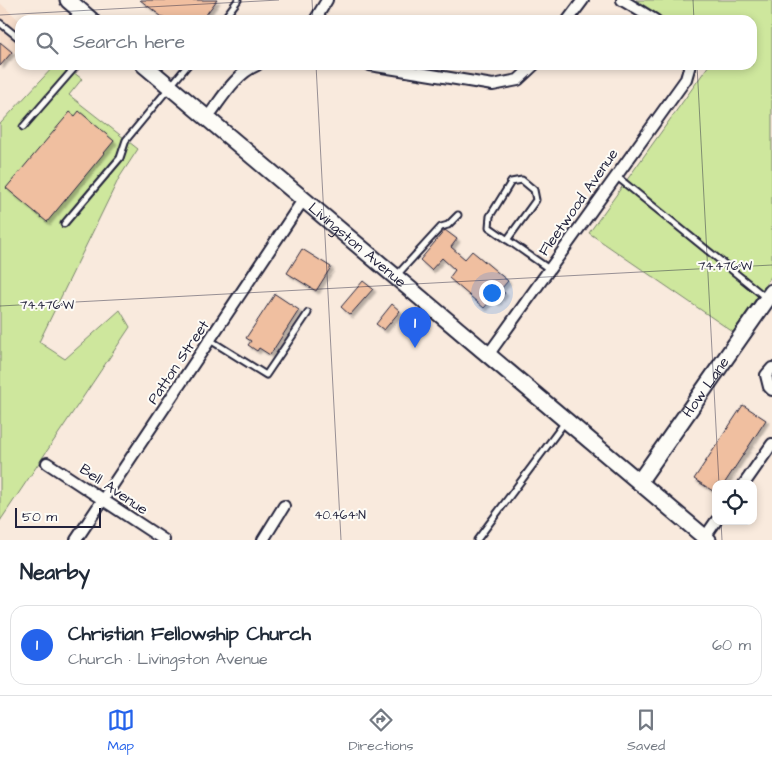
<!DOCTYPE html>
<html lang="en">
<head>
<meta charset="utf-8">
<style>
	:root { --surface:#fff; --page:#f2f2f3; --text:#1f2937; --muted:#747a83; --line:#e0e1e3; --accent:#2563eb }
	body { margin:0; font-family:"Architects Daughter",sans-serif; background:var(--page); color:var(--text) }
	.controls { position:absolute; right:15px; bottom:15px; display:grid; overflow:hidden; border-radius:10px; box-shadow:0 2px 8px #0003 }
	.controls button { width:45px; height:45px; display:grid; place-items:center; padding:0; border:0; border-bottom:1px solid var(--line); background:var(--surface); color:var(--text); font:25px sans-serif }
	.scale { position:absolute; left:15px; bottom:12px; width:86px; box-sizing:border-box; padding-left:5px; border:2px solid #22223b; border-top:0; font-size:14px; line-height:18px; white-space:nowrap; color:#22223b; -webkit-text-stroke:4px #fdfcf7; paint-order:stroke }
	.you { position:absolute; left:491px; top:292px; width:18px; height:18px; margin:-12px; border:4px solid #fff; border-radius:50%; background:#1a73e8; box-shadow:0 0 0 8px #1a73e833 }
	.badge { display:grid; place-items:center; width:32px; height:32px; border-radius:50%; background:var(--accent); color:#fff; font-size:16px; font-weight:700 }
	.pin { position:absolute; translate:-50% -41px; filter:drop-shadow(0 1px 2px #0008) }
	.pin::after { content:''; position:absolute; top:26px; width:18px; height:15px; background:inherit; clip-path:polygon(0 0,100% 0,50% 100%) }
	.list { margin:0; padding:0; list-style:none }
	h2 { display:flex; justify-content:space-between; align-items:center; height:65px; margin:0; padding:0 20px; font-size:21px }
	h2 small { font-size:16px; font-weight:400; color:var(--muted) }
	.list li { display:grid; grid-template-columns:32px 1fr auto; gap:15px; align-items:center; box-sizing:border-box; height:80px; margin:0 10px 10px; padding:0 10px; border:1px solid var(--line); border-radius:15px }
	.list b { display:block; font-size:19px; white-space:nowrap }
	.list p { margin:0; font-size:16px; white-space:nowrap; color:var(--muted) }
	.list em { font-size:16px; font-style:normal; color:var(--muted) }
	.icon { flex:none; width:28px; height:28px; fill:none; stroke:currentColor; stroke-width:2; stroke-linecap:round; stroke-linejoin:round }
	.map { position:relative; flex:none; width:772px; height:540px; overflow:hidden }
	.search { position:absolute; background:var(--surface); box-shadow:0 2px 8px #0003; left:15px; right:15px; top:15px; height:55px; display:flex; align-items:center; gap:12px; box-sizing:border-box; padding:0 18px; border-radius:15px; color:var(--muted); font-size:19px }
	.sheet { height:155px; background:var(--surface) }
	nav { display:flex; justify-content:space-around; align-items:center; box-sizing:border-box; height:70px; border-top:1px solid var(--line); background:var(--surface); font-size:14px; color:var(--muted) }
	nav a { display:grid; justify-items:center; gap:2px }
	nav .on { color:var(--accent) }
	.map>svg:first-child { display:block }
</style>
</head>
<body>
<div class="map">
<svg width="772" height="540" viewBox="0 0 772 540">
	<defs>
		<filter id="shadow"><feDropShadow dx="3" dy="3" stdDeviation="1" flood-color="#0004"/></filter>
	</defs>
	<rect width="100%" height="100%" fill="#f9eadd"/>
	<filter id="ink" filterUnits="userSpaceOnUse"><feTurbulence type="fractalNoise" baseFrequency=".02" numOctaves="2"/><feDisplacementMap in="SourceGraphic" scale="10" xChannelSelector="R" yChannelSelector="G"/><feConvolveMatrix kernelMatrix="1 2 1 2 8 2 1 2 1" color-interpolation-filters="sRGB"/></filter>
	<g filter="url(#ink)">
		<path fill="#f6ddcb" d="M 0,3 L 20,21 L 20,44 L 0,68 Z"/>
		<g fill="#cee79d" stroke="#78846c">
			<path d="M 636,0 L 772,0 L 772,275 L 733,332 L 589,233 L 709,65 L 752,65 L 752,20 L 667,20 Z"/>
			<path d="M 55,65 L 64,65 L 82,79 L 69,95 L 138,149 L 119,178 L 39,342 L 65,359 L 120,310 L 130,327 L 0,521 L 0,124 Z"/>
		</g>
		<g fill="#f0bfa0" stroke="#22223b" filter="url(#shadow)">
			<path d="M 140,0 L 217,0 L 202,20 L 166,20 Z"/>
			<path d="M 0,42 L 12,52 L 0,66 Z"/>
			<path d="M 79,111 L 114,141 L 47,222 L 6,188 L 70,112 L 75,116 Z"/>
			<path d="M 445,230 L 457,239 L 451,247 L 465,259 L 472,251 L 508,281 L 501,289 L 505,293 L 497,303 L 492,299 L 484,308 L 449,278 L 455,270 L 442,258 L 431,270 L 420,260 Z"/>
			<path d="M 302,249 L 331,267 L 316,291 L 287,273 Z"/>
			<path d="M 363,281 L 373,289 L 350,315 L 341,307 Z"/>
			<path d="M 275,294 L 299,310 L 270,355 L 259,348 L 257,351 L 248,345 L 251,341 L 246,338 Z"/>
			<path d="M 392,304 L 400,311 L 384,330 L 376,324 Z"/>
			<path d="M 743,405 L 766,420 L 724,484 L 716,484 L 716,493 L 694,479 Z"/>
		</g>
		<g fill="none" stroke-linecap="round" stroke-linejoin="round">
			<defs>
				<g id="service">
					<path d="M 71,20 L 77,12"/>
					<path d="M 223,20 L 238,0"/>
					<path d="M 0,23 L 20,39"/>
					<path d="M 23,127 L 77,65"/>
					<path d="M 616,176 L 765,297"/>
					<path d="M 64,224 L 120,158 L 126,140 L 188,65"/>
					<path d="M 507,240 L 536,200 L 534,190 L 522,180 L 511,182 L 490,216 L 489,227 L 549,269"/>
					<path d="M 397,275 L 441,227 L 448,225 L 458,215"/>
					<path d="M 210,340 L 266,375 L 308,313"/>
					<path d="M 477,540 L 565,422"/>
				</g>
				<g id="minor">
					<path d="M 622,0 L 655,20"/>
					<path d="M 315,20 L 327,0"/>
					<path d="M 568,20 L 583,0"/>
					<path d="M 370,65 L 493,85 L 518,80 L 534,65"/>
					<path d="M 207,118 C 221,100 235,74 257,65"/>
					<path d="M 488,355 L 686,79 L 690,65"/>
					<path d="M 772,368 L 766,375 L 769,387 L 772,390"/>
					<path d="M 47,463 L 164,540"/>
					<path d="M 744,484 L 772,444"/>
					<path d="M 705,537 L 716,521"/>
					<path d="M 76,540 L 303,200"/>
					<path d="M 263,540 L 284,506"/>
				</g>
				<g id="secondary">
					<path d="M 68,0 L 91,20"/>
					<path id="s1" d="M 144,65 L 708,540"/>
					<path id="s2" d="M 639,482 L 772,292"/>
				</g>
			</defs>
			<use href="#service" stroke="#22223b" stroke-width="9"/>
			<use href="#minor" stroke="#22223b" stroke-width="14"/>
			<use href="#secondary" stroke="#22223b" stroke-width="19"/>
			<use href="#service" stroke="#fdfcf7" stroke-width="5"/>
			<use href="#minor" stroke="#fdfcf7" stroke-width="10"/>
			<use href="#secondary" stroke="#fdfcf7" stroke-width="15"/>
		</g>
	</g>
	<path fill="none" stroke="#22223b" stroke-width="1" stroke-opacity="0.45" d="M 312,0 L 313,20M 693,0 L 694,20M 0,15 L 279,0M 316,65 L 341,540M 697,65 L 719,484M 0,306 L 772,265M 721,521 L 722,540"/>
	<g text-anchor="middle" stroke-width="4" stroke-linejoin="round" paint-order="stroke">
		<g font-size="15" fill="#22223b" stroke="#fdfcf7">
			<text transform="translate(578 202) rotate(-55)" y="5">Fleetwood Avenue</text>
			<text dy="5" stroke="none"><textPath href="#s1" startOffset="279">Livingston Avenue</textPath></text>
			<text transform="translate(178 362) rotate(-56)" y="5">Patton Street</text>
			<text dy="5" stroke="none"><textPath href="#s2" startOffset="116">How Lane</textPath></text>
			<text transform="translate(114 489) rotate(34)" y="5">Bell Avenue</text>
		</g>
	</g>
	<g font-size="12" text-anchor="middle" fill="#22223b" stroke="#fdfcf7" stroke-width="4" stroke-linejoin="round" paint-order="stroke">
		<text x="725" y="270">74.476°W</text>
		<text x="47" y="309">74.476°W</text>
		<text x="340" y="519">40.464°N</text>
	</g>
</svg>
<div class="controls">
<button><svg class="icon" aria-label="locate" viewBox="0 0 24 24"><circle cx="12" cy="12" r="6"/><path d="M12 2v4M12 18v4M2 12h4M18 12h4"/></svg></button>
</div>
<div class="scale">50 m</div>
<div class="you"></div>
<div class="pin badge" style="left:415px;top:348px">1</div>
<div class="search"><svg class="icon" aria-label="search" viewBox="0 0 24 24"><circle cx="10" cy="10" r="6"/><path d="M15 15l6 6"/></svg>Search here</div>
</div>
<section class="sheet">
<h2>Nearby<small></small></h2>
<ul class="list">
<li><span class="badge">1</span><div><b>Christian Fellowship Church</b><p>Church · Livingston Avenue</p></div><em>60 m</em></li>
</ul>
</section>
<nav>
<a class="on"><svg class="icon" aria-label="map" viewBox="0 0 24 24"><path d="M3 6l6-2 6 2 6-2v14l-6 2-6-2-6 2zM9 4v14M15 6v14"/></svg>Map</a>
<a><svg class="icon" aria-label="directions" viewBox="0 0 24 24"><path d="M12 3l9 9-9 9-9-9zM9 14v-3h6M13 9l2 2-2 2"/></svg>Directions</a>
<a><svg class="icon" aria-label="saved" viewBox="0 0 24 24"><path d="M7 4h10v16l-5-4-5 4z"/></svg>Saved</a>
</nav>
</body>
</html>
